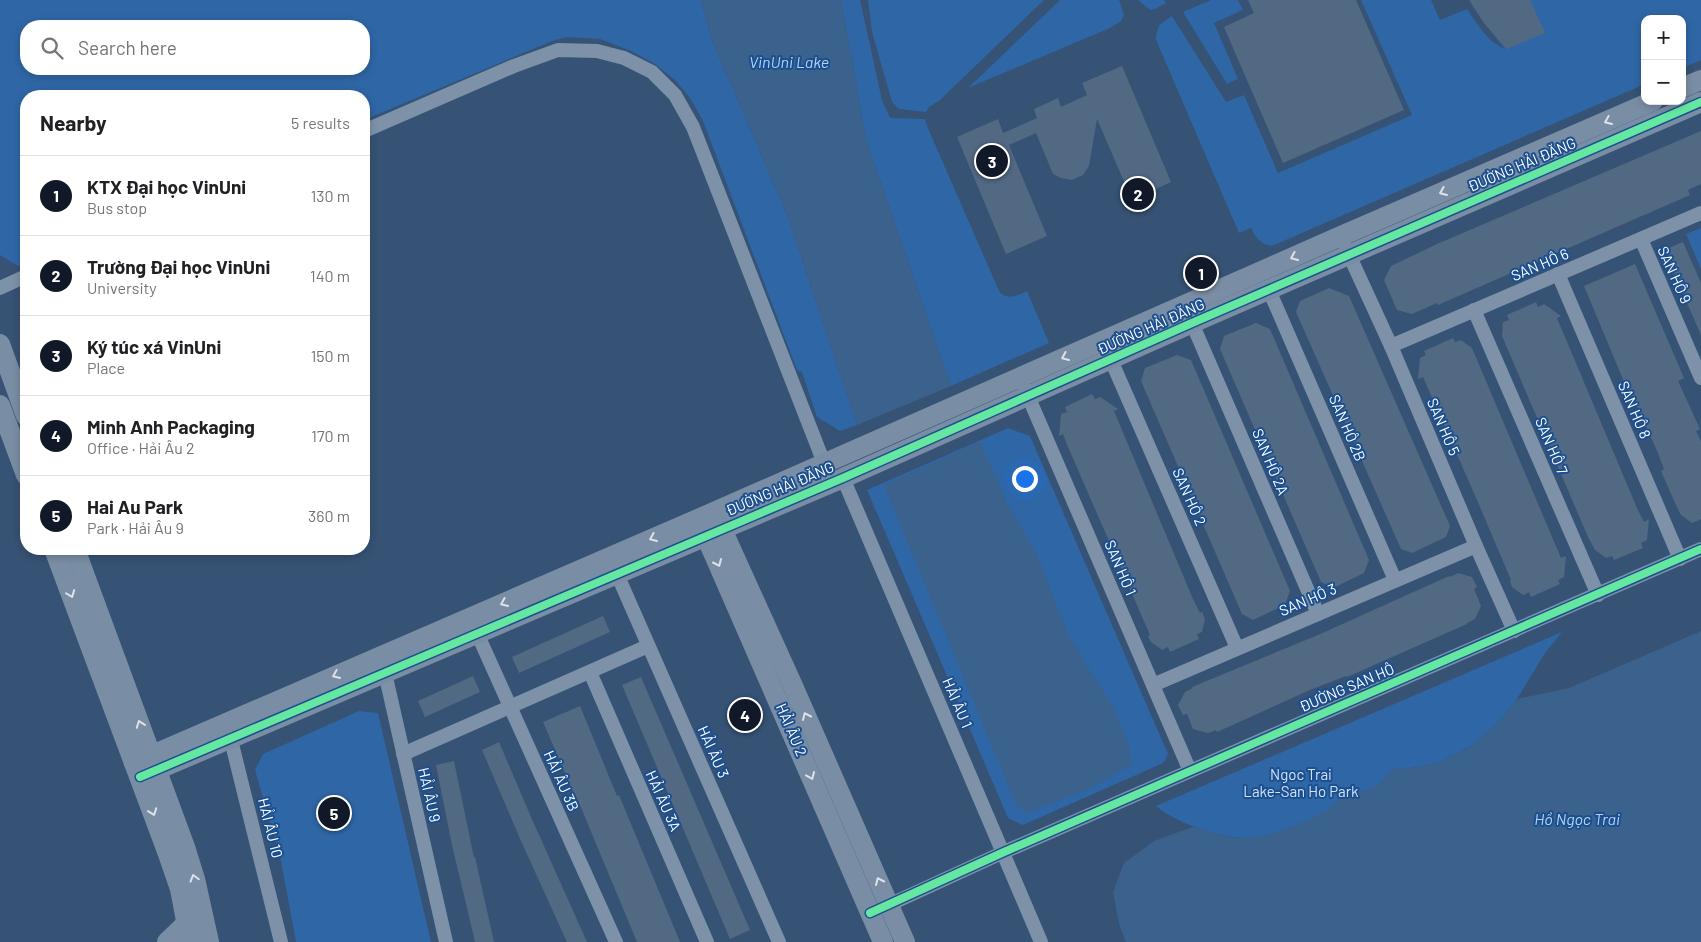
<!DOCTYPE html>
<html lang="en">
<head>
<meta charset="utf-8">
<style>
	:root { --surface:#fff; --page:#f2f2f2; --text:#202124; --muted:#757577; --line:#e0e0e0; --accent:#111827 }
	body { margin:0; font-family:Barlow,sans-serif; background:var(--page); color:var(--text) }
	.controls { position:absolute; right:15px; top:15px; display:grid; overflow:hidden; border-radius:10px; box-shadow:0 2px 8px #0003 }
	.controls button { width:45px; height:45px; display:grid; place-items:center; padding:0; border:0; border-bottom:1px solid var(--line); background:var(--surface); color:var(--text); font:25px sans-serif }
	.you { position:absolute; left:1024px; top:478px; width:18px; height:18px; margin:-12px; border:4px solid #fff; border-radius:50%; background:#1a73e8; box-shadow:0 0 0 8px #1a73e833 }
	.badge { display:grid; place-items:center; width:32px; height:32px; border-radius:50%; background:var(--accent); color:#fff; font-size:16px; font-weight:700 }
	.pin { position:absolute; translate:-50% -50%; border:2px solid #fff; box-shadow:0 1px 5px #0006 }
	.list { margin:0; padding:0; list-style:none }
	h2 { display:flex; justify-content:space-between; align-items:center; height:65px; margin:0; padding:0 20px; font-size:21px }
	h2 small { font-size:16px; font-weight:400; color:var(--muted) }
	.list li { display:grid; grid-template-columns:32px 1fr auto; gap:15px; align-items:center; box-sizing:border-box; height:80px; padding:0 20px; border-top:1px solid var(--line) }
	.list b { display:block; font-size:19px; white-space:nowrap }
	.list p { margin:0; font-size:16px; white-space:nowrap; color:var(--muted) }
	.list em { font-size:16px; font-style:normal; color:var(--muted) }
	.icon { flex:none; width:28px; height:28px; fill:none; stroke:currentColor; stroke-width:2; stroke-linecap:round; stroke-linejoin:round }
	.map { position:relative; flex:none; width:1701px; height:942px; overflow:hidden }
	.search { position:absolute; background:var(--surface); box-shadow:0 2px 8px #0003; left:20px; top:20px; width:350px; height:55px; display:flex; align-items:center; gap:12px; box-sizing:border-box; padding:0 18px; border-radius:20px; color:var(--muted); font-size:19px }
	.panel { position:absolute; background:var(--surface); box-shadow:0 2px 8px #0003; left:20px; top:90px; width:350px; height:465px; border-radius:20px }
	.map>svg:first-child { display:block }
</style>
</head>
<body>
<div class="map">
<svg width="1701" height="942" viewBox="0 0 1701 942">
	<rect width="100%" height="100%" fill="#365274"/>
	<g fill="#2f66a5" fill-rule="evenodd">
		<path d="M 0,0 L 701,0 L 712,40 L 788,217 L 857,425 L 840,431 L 817,417 L 802,372 L 797,370 L 703,121 L 690,98 L 675,80 L 655,64 L 631,51 L 600,39 L 567,37 L 552,41 L 364,120 L 364,96 L 26,96 L 26,262 L 18,266 L 0,255 ZM 26,26 L 364,26 L 364,69 L 26,69 Z"/>
		<path d="M 841,0 L 860,0 L 882,100 L 890,118 L 925,119 L 927,126 L 1000,293 C 1010,300 1016,296 1027,291 L 1049,343 L 951,386 L 867,143 Z"/>
		<path d="M 868,0 L 1044,0 L 940,100 L 929,107 L 926,112 L 899,109 L 892,102 L 872,32 Z"/>
		<path d="M 1060,0 L 1119,0 L 1124,15 L 1121,21 L 1110,28 L 968,88 Z"/>
		<path d="M 1138,0 L 1164,0 L 1166,3 L 1155,9 L 1150,10 Z"/>
		<path d="M 1211,0 L 1238,0 L 1243,10 L 1214,23 L 1238,79 L 1227,84 L 1183,12 Z"/>
		<path d="M 1361,0 L 1431,0 L 1440,20 L 1467,9 C 1478,25 1487,41 1505,49 L 1484,23 L 1470,0 L 1701,0 L 1701,60 L 1682,68 L 1682,19 L 1645,19 L 1645,84 L 1272,246 C 1260,244 1256,238 1251,228 L 1239,233 L 1156,40 L 1156,36 L 1159,25 L 1172,16 L 1226,102 L 1244,95 L 1278,173 L 1412,115 Z"/>
		<path d="M 1701,228 L 1701,269 L 1686,234 Z"/>
		<path d="M 1008,428 L 1030,436 L 1168,754 L 1165,761 L 1161,764 L 1023,825 L 1008,818 L 867,490 Z"/>
		<path d="M 1562,632 L 1545,653 L 1517,699 L 1498,723 L 1473,745 L 1439,763 L 1411,768 L 1392,770 C 1382,788 1364,794 1344,791 C 1341,795 1339,800 1335,804 C 1320,820 1265,839 1242,838 C 1217,837 1174,822 1156,806 Z"/>
		<path d="M 359,711 L 378,713 L 431,942 L 296,942 L 280,856 L 255,770 L 263,754 Z"/>
	</g>
	<g fill="#3b618d">
		<path d="M 701,0 L 841,0 L 867,143 L 951,386 L 857,425 L 788,217 L 712,40 Z"/>
		<path d="M 980,442 L 1006,501 L 1037,555 L 1069,636 L 1114,709 L 1128,744 L 1132,764 L 1091,788 L 1027,813 L 1016,804 L 884,485 Z"/>
		<path d="M 1701,631 L 1701,942 L 1126,942 L 1119,924 L 1113,892 L 1124,863 L 1154,841 L 1195,826 C 1210,832 1226,838 1243,838 C 1266,838 1320,820 1335,803 C 1339,800 1341,795 1344,791 C 1364,794 1382,788 1392,769 L 1411,768 L 1439,763 L 1473,745 L 1498,723 L 1517,699 L 1569,688 Z"/>
	</g>
	<g fill="#526984">
		<path d="M 1248,0 L 1356,0 L 1404,110 L 1283,163 L 1224,27 L 1254,13 Z"/>
		<path d="M 1469,0 L 1530,0 L 1545,33 L 1507,49 L 1484,23 Z"/>
		<path d="M 1122,66 L 1171,182 L 1132,200 L 1097,119 L 1089,166 L 1083,175 L 1072,180 L 1061,178 L 1053,174 L 1036,133 L 1009,145 L 1047,236 L 1006,254 L 957,137 L 998,119 L 1003,133 L 1037,118 L 1034,109 L 1058,98 L 1061,107 L 1087,95 L 1082,83 Z"/>
		<path d="M 1701,131 L 1701,184 L 1688,190 L 1690,195 L 1438,305 L 1437,303 L 1412,314 L 1397,310 L 1384,280 L 1391,266 L 1437,244 Z"/>
		<path d="M 1683,242 L 1701,283 L 1701,335 L 1664,250 Z"/>
		<path d="M 1635,264 L 1684,378 L 1678,381 L 1700,429 L 1696,431 L 1701,441 L 1701,519 L 1692,523 L 1681,515 L 1675,503 L 1661,471 L 1664,469 L 1658,453 L 1634,400 L 1632,401 L 1584,286 Z"/>
		<path d="M 1329,288 L 1349,296 L 1450,526 L 1446,537 L 1412,553 L 1401,549 L 1296,312 L 1300,301 Z"/>
		<path d="M 1536,302 L 1538,307 L 1544,304 L 1561,316 L 1557,318 L 1637,508 L 1644,522 L 1649,519 L 1647,540 L 1641,543 L 1643,548 L 1614,560 L 1612,556 L 1606,558 L 1595,550 L 1588,537 L 1502,336 L 1503,322 L 1509,320 L 1507,315 Z"/>
		<path d="M 1256,323 L 1270,329 L 1369,560 L 1364,573 L 1333,588 L 1321,582 L 1220,349 L 1224,336 Z"/>
		<path d="M 1453,338 L 1455,342 L 1461,340 L 1472,348 L 1561,558 L 1566,556 L 1564,577 L 1558,580 L 1560,584 L 1531,597 L 1529,592 L 1523,595 L 1512,587 L 1510,581 L 1511,580 L 1477,500 L 1423,377 L 1418,379 L 1420,358 L 1426,355 L 1424,351 Z"/>
		<path d="M 1177,355 L 1191,360 L 1290,591 L 1285,605 L 1253,620 L 1242,614 L 1141,381 L 1145,368 Z"/>
		<path d="M 1092,394 L 1095,399 L 1100,397 L 1118,409 L 1114,411 L 1193,599 L 1200,613 L 1202,612 L 1205,619 L 1202,632 L 1197,634 L 1199,639 L 1170,652 L 1168,647 L 1162,650 L 1151,642 L 1148,636 L 1150,635 L 1068,447 L 1063,434 L 1059,436 L 1061,414 L 1067,412 L 1065,407 Z"/>
		<path d="M 1458,573 L 1472,577 L 1477,587 L 1474,589 L 1481,606 L 1475,619 L 1467,623 L 1467,624 L 1347,677 L 1346,676 L 1310,690 L 1217,732 L 1216,730 L 1208,733 L 1193,729 L 1187,714 L 1183,715 L 1178,705 L 1185,692 L 1193,688 L 1192,687 L 1318,635 L 1449,576 L 1450,577 Z"/>
		<path d="M 603,616 L 610,632 L 519,673 L 512,657 Z"/>
		<path d="M 473,676 L 480,692 L 425,717 L 418,701 Z"/>
		<path d="M 641,677 L 750,930 L 730,939 L 622,685 Z"/>
		<path d="M 580,706 L 617,796 L 619,795 L 680,942 L 637,942 L 577,798 L 576,799 L 543,722 Z"/>
		<path d="M 499,742 L 531,817 L 587,942 L 567,942 L 521,841 L 482,750 Z"/>
		<path d="M 454,761 L 474,858 L 475,857 L 494,942 L 475,942 L 452,845 L 436,765 Z"/>
	</g>
	<g fill="none" stroke-linecap="round" stroke-linejoin="round">
		<g stroke="#7d92a8" stroke-width="14">
			<path d="M 364,131 L 514,66 L 558,50 L 597,51 L 624,58 L 652,72 L 675,95 L 693,127 L 824,463"/>
			<path d="M 1641,239 L 1701,378"/>
			<path d="M 1346,248 L 1391,346 L 1476,546 L 1514,631"/>
			<path d="M 1558,274 L 1680,559"/>
			<path d="M 0,288 L 26,276"/>
			<path d="M 1269,290 L 1395,580"/>
			<path d="M 1474,310 L 1598,595"/>
			<path d="M 1192,323 L 1318,614"/>
			<path d="M 1391,346 L 1701,213"/>
			<path d="M 1111,360 L 1237,648"/>
			<path d="M 1025,389 L 1190,771"/>
			<path d="M 843,478 L 1041,942"/>
			<path d="M 617,574 L 779,942"/>
			<path d="M 477,633 L 616,942"/>
			<path d="M 383,664 L 446,942"/>
			<path d="M 590,672 L 707,942"/>
			<path d="M 1153,685 L 1476,546"/>
			<path d="M 229,732 L 281,942"/>
			<path d="M 403,754 L 648,646"/>
			<path d="M 882,908 L 1004,852 L 1701,549"/>
		</g>
		<g stroke="#798da4" stroke-width="20">
			<path d="M 1682,88 L 1701,80"/>
			<path d="M 0,344 L 26,416"/>
			<path d="M 0,405 L 26,475"/>
			<path d="M 716,516 L 793,686 L 905,942"/>
			<path d="M 701,525 L 883,942"/>
			<path d="M 54,549 L 168,854 L 180,889 L 190,942"/>
			<path d="M 75,549 L 185,847 L 195,879 L 209,942"/>
			<path d="M 134,763 L 698,519 L 1341,236 L 1653,101"/>
			<path d="M 140,777 L 843,478 L 1192,323 L 1701,102"/>
			<path d="M 167,942 L 193,917"/>
		</g>
		<defs>
			<g id="cycleway">
				<path d="M 140,777 L 843,478 L 1192,323 L 1701,102"/>
				<path d="M 870,913 L 1004,852 L 1701,549"/>
			</g>
		</defs>
		<use href="#cycleway" stroke="#1b4f8f" stroke-width="11"/>
		<use href="#cycleway" stroke="#66e7a1" stroke-width="8"/>
	</g>
	<defs><path id="oneway-chevron" d="M-2-3.5L2.5 0L-2 3.5" fill="none" stroke-width="1.6" stroke-linecap="round" stroke-linejoin="round" transform="scale(1.25)"/></defs>
	<g stroke="#dee2e8">
		<use href="#oneway-chevron" transform="translate(1608 121) rotate(157)"/>
		<use href="#oneway-chevron" transform="translate(1443 192) rotate(157)"/>
		<use href="#oneway-chevron" transform="translate(1294 257) rotate(156)"/>
		<use href="#oneway-chevron" transform="translate(1065 357) rotate(156)"/>
		<use href="#oneway-chevron" transform="translate(653 538) rotate(157)"/>
		<use href="#oneway-chevron" transform="translate(718 563) rotate(66)"/>
		<use href="#oneway-chevron" transform="translate(71 594) rotate(69)"/>
		<use href="#oneway-chevron" transform="translate(504 603) rotate(157)"/>
		<use href="#oneway-chevron" transform="translate(336 675) rotate(157)"/>
		<use href="#oneway-chevron" transform="translate(806 716) rotate(-114)"/>
		<use href="#oneway-chevron" transform="translate(140 724) rotate(-110)"/>
		<use href="#oneway-chevron" transform="translate(811 776) rotate(67)"/>
		<use href="#oneway-chevron" transform="translate(153 812) rotate(70)"/>
		<use href="#oneway-chevron" transform="translate(194 878) rotate(-106)"/>
		<use href="#oneway-chevron" transform="translate(879 881) rotate(-114)"/>
	</g>
	<g text-anchor="middle" stroke-width="4" stroke-linejoin="round" paint-order="stroke">
		<g font-size="15" fill="#fff" stroke="#1b4f8f">
			<text transform="translate(1522 165) rotate(-23)" y="5">ĐƯỜNG HẢI ĐĂNG</text>
			<text transform="translate(1540 265) rotate(-23)" y="5">SAN HÔ 6</text>
			<text transform="translate(1674 275) rotate(66)" y="5">SAN HÔ 9</text>
			<text transform="translate(1151 327) rotate(-24)" y="5">ĐƯỜNG HẢI ĐĂNG</text>
			<text transform="translate(1634 410) rotate(67)" y="5">SAN HÔ 8</text>
			<text transform="translate(1443 427) rotate(67)" y="5">SAN HÔ 5</text>
			<text transform="translate(1347 428) rotate(67)" y="5">SAN HÔ 2B</text>
			<text transform="translate(1551 446) rotate(67)" y="5">SAN HÔ 7</text>
			<text transform="translate(1270 462) rotate(67)" y="5">SAN HÔ 2A</text>
			<text transform="translate(780 489) rotate(-23)" y="5">ĐƯỜNG HẢI ĐĂNG</text>
			<text transform="translate(1189 497) rotate(66)" y="5">SAN HÔ 2</text>
			<text transform="translate(1120 568) rotate(67)" y="5">SAN HÔ 1</text>
			<text transform="translate(1308 600) rotate(-23)" y="5">SAN HÔ 3</text>
			<text transform="translate(1347 688) rotate(-23)" y="5">ĐƯỜNG SAN HÔ</text>
			<text transform="translate(957 703) rotate(67)" y="5">HẢI ÂU 1</text>
			<text transform="translate(791 730) rotate(67)" y="5">HẢI ÂU 2</text>
			<text transform="translate(713 752) rotate(66)" y="5">HẢI ÂU 3</text>
			<text transform="translate(561 781) rotate(66)" y="5">HẢI ÂU 3B</text>
			<text transform="translate(429 795) rotate(77)" y="5">HẢI ÂU 9</text>
			<text transform="translate(663 801) rotate(66)" y="5">HẢI ÂU 3A</text>
			<text transform="translate(270 828) rotate(76)" y="5">HẢI ÂU 10</text>
		</g>
		<g font-size="15" fill="#cfe3fa" stroke="#1b4f8f">
			<text x="1301" y="780">Ngoc Trai<tspan x="1301" dy="17">Lake-San Ho Park</tspan></text>
		</g>
		<g font-size="16" font-style="italic" fill="#b5d3f5" stroke="#1b4f8f">
			<text x="789" y="68">VinUni Lake</text>
			<text x="1577" y="825">Hồ Ngọc Trai</text>
		</g>
	</g>
</svg>
<div class="controls">
<button>+</button>
<button>−</button>
</div>
<div class="you"></div>
<div class="pin badge" style="left:1201px;top:273px">1</div>
<div class="pin badge" style="left:1138px;top:194px">2</div>
<div class="pin badge" style="left:992px;top:161px">3</div>
<div class="pin badge" style="left:745px;top:715px">4</div>
<div class="pin badge" style="left:334px;top:813px">5</div>
<div class="search"><svg class="icon" aria-label="search" viewBox="0 0 24 24"><circle cx="10" cy="10" r="6"/><path d="M15 15l6 6"/></svg>Search here</div>
<section class="panel">
<h2>Nearby<small>5 results</small></h2>
<ul class="list">
<li><span class="badge">1</span><div><b>KTX Đại học VinUni</b><p>Bus stop</p></div><em>130 m</em></li>
<li><span class="badge">2</span><div><b>Trường Đại học VinUni</b><p>University</p></div><em>140 m</em></li>
<li><span class="badge">3</span><div><b>Ký túc xá VinUni</b><p>Place</p></div><em>150 m</em></li>
<li><span class="badge">4</span><div><b>Minh Anh Packaging</b><p>Office · Hải Âu 2</p></div><em>170 m</em></li>
<li><span class="badge">5</span><div><b>Hai Au Park</b><p>Park · Hải Âu 9</p></div><em>360 m</em></li>
</ul>
</section>
</div>
</body>
</html>
